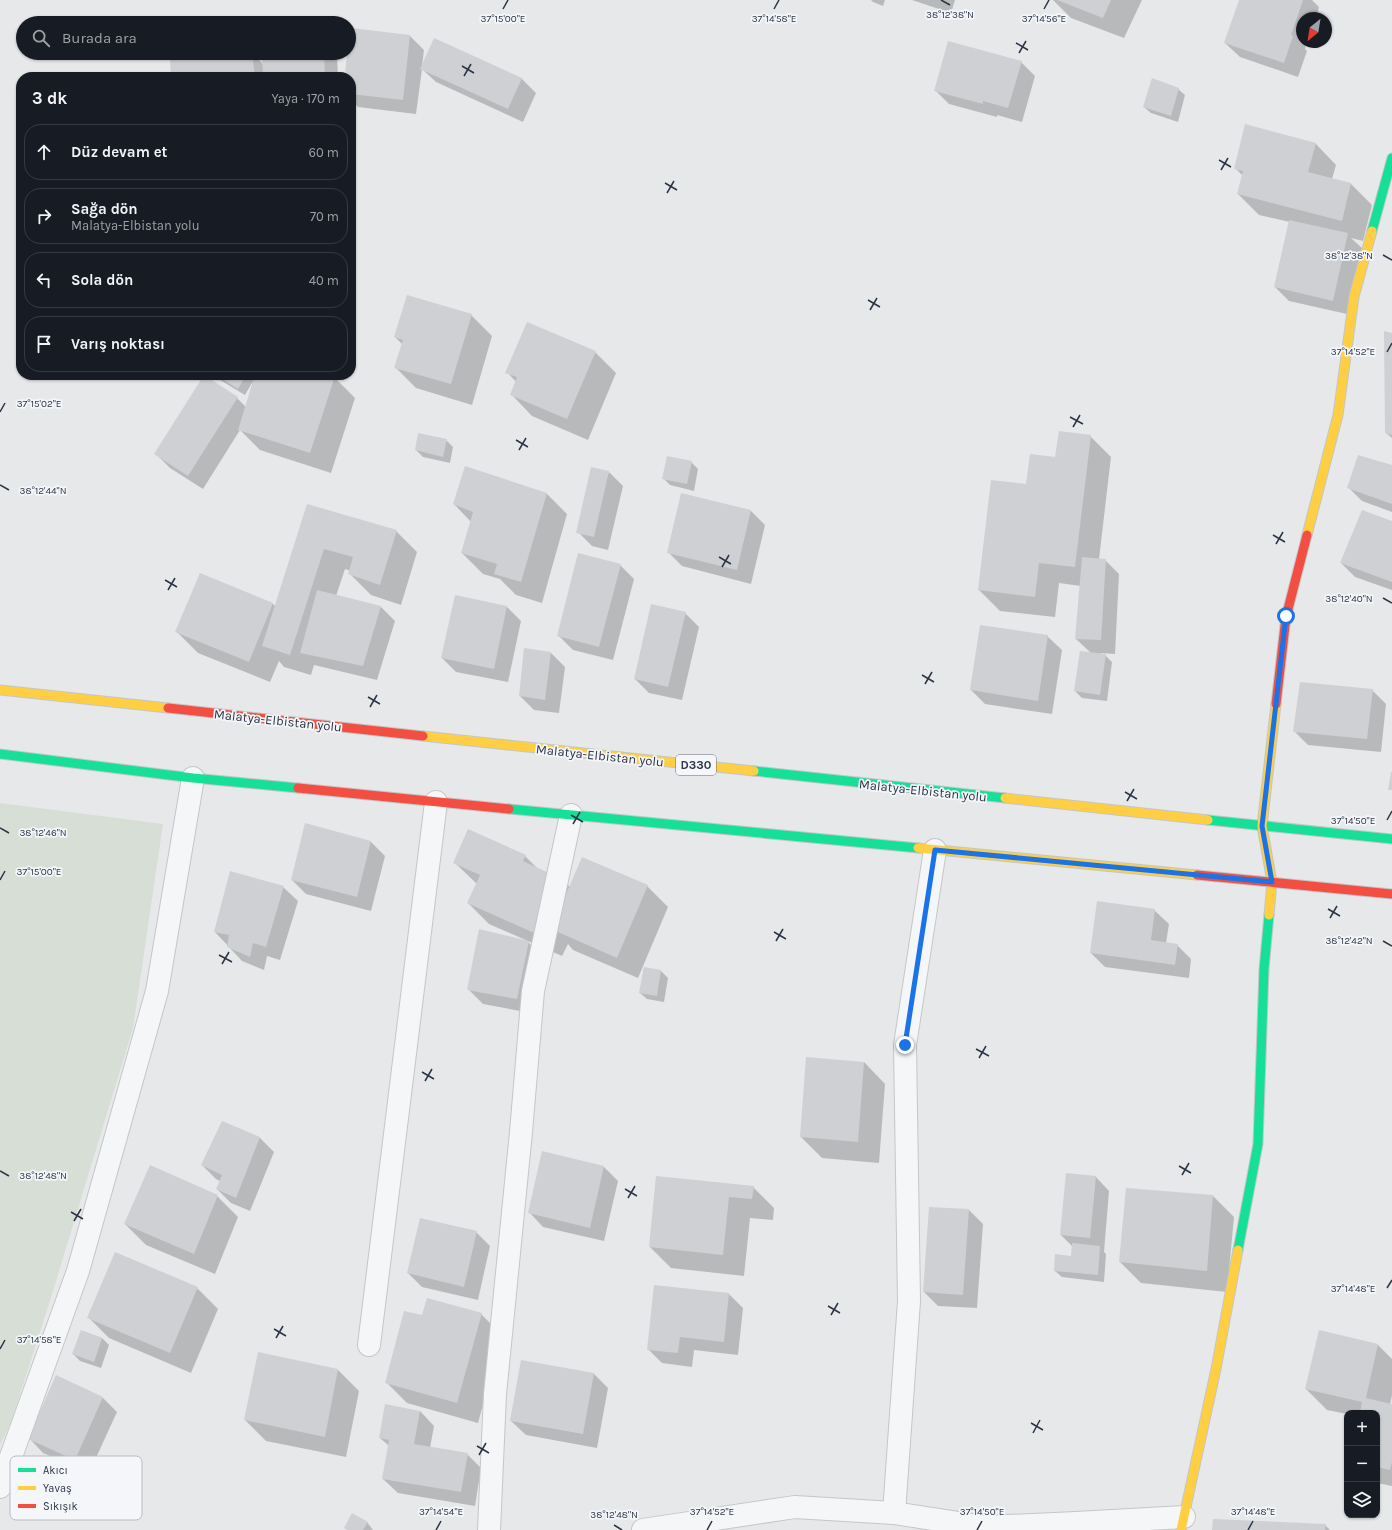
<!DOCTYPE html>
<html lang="tr">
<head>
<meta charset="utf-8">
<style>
	:root { --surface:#171b24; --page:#242831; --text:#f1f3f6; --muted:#9ea1a6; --line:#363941 }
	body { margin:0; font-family:Karla,sans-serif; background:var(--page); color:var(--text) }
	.controls { position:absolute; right:12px; bottom:12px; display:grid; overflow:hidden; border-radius:8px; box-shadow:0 1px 3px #0004 }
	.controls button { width:36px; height:36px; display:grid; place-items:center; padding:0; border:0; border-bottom:1px solid var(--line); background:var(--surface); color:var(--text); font:20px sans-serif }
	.compass { position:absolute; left:1296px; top:12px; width:36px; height:36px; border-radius:50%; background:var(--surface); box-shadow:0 1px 3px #0004; rotate:210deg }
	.stop { position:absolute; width:12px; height:12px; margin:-9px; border:3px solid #1a73e8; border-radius:50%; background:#fff }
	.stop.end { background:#1a73e8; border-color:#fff; box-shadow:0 1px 4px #0008 }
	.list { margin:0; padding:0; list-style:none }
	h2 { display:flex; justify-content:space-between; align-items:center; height:52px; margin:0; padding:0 16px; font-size:17px }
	h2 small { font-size:13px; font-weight:400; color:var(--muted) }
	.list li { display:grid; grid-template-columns:26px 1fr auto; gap:12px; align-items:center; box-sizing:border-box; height:56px; margin:0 8px 8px; padding:0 8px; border:1px solid var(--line); border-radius:16px }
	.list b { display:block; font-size:15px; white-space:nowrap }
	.list p { margin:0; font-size:13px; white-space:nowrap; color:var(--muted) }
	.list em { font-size:13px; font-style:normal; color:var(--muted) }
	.icon { flex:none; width:22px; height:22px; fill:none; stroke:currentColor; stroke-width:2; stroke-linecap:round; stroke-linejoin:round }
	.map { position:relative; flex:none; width:1392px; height:1530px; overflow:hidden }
	.search { position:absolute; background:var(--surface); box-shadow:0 1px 3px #0004; left:16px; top:16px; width:340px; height:44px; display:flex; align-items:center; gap:10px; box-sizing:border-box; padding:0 14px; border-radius:22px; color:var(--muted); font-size:15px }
	.panel { position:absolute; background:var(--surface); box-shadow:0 1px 3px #0004; left:16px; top:72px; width:340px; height:308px; border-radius:16px }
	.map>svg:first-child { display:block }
</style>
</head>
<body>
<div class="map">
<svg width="1392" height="1530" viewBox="0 0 1392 1530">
	<rect width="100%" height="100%" fill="#e6e8ea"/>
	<path fill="#d6ded6" d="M 0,803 L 163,824 L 133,1028 L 49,1304 L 11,1422 L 0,1445 Z"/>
	<g fill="#0003">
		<path d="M 871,0 L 885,0 L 883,6 L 873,2 Z"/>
		<path d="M 912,0 L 955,0 L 951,13 Z"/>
		<path d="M 1053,0 L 1142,0 L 1124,38 L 1071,18 Z"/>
		<path d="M 1240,0 L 1312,0 L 1319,7 L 1316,18 L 1302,18 L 1302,42 L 1307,42 L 1305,49 L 1307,51 L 1298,77 L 1240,57 L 1225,43 Z"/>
		<path d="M 351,29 L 410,36 L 424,50 L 422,66 L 435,39 L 522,79 L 536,93 L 523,122 L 436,82 L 422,69 L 416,114 L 358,107 L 351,100 L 351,77 L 346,77 Z"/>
		<path d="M 252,53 L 264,65 L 263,53 L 335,53 L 337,55 L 338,77 L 172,77 L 171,61 Z"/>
		<path d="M 1021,62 L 1035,76 L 1022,122 L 997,115 L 997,117 L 949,104 L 935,90 Z"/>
		<path d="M 1178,89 L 1185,95 L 1178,122 L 1151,113 L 1144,107 Z"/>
		<path d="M 1315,143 L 1336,165 L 1332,179 L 1351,184 L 1372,205 L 1363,241 L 1351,238 L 1362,248 L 1347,314 L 1289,301 L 1275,287 L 1290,222 L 1259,215 L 1238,194 L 1243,176 L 1235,168 Z"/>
		<path d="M 471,315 L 492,336 L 472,405 L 416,388 L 395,367 L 402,344 L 395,337 Z"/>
		<path d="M 1392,334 L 1392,438 L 1386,433 Z"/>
		<path d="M 595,352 L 616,373 L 588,440 L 532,416 L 511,394 L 516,382 L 507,372 Z"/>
		<path d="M 216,375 L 329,375 L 334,377 L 355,398 L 331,473 L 260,450 L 240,430 L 203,489 L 170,468 L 156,454 L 237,398 L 246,407 L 253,381 L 245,395 L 220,380 Z"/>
		<path d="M 1090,436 L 1111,457 L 1099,559 L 1105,560 L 1119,574 L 1115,654 L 1101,653 L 1100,655 L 1105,655 L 1112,662 L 1107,701 L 1082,698 L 1075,691 L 1091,653 L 1076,639 L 1081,586 L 1059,583 L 1055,617 L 1000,611 L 979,590 L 1027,485 L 1056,458 Z"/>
		<path d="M 446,440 L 453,447 L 450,463 L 423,457 L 416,450 Z"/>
		<path d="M 691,462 L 698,469 L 694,491 L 670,485 L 663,478 Z"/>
		<path d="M 1392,466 L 1392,512 L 1362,501 L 1348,487 Z"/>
		<path d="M 609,472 L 623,486 L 608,550 L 592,546 L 578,532 Z"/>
		<path d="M 546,493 L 567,514 L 542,603 L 516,595 L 500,579 L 483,574 L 462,553 L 471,522 L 454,504 Z"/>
		<path d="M 682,494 L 751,511 L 765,525 L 751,584 L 682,566 L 668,552 Z"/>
		<path d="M 308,505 L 396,531 L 417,552 L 401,605 L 371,595 L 350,574 L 351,571 L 345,569 L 336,596 L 381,607 L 395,621 L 377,680 L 314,665 L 311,675 L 284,667 L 279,661 L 270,682 L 198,653 L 177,632 L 200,574 L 273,604 L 276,607 Z"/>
		<path d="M 1392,522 L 1392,590 L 1355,577 L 1341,563 Z"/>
		<path d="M 620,565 L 634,579 L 613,660 L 573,650 L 558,635 Z"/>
		<path d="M 507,607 L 521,621 L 508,682 L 456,672 L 442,658 Z"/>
		<path d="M 685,613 L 699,627 L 682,700 L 649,693 L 635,679 Z"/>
		<path d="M 1047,636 L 1062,650 L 1052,714 L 985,704 L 971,690 Z"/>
		<path d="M 551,653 L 565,667 L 559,713 L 534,710 L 520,696 Z"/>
		<path d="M 1372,690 L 1386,704 L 1381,752 L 1308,745 L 1294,731 Z"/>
		<path d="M 306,824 L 371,842 L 385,856 L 371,911 L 306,894 L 292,880 Z"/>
		<path d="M 525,856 L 539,870 L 565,882 L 570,887 L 647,886 L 668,907 L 638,978 L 573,950 L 568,944 L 562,956 L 489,924 L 468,903 L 477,884 L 454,862 Z"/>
		<path d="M 283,887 L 298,901 L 280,960 L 267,956 L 264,970 L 242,961 L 215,932 Z"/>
		<path d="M 1154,910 L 1169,924 L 1166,943 L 1177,945 L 1191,959 L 1189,978 L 1105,967 L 1091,953 Z"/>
		<path d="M 527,941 L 542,956 L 531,1013 L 483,1004 L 468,989 Z"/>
		<path d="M 644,968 L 661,971 L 668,978 L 664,1002 L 647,999 L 640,993 Z"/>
		<path d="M 864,1062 L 885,1084 L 879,1163 L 822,1158 L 801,1137 Z"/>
		<path d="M 222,1123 L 260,1138 L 274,1152 L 250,1211 L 231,1203 L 217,1189 L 220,1181 L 216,1179 L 202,1165 Z"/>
		<path d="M 604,1167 L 618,1181 L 604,1241 L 543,1227 L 529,1212 Z"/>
		<path d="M 1095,1176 L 1109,1191 L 1104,1252 L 1106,1254 L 1104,1282 L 1062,1277 L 1055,1271 L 1072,1257 L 1073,1247 L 1061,1235 Z"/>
		<path d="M 657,1177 L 753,1187 L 774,1208 L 773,1220 L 750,1218 L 744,1276 L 671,1268 L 650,1247 Z"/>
		<path d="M 217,1196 L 238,1217 L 215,1274 L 146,1245 L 125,1224 Z"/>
		<path d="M 1213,1196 L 1234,1217 L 1227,1292 L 1141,1283 L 1120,1262 Z"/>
		<path d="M 969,1210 L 983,1224 L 977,1308 L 938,1306 L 924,1292 Z"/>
		<path d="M 476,1232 L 490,1246 L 478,1300 L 422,1287 L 408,1273 Z"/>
		<path d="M 197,1288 L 218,1309 L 191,1373 L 109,1338 L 88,1317 Z"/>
		<path d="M 729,1294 L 743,1308 L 738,1355 L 694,1350 L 692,1367 L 662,1363 L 648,1349 Z"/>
		<path d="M 481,1314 L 502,1335 L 478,1423 L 407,1403 L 386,1382 Z"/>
		<path d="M 82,1331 L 102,1338 L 109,1345 L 101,1368 L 80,1361 L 73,1354 Z"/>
		<path d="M 1378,1345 L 1392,1359 L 1392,1395 L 1390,1405 L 1392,1405 L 1392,1486 L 1377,1483 L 1377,1413 L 1347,1413 L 1347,1414 L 1327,1410 L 1306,1389 Z"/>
		<path d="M 338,1370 L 359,1391 L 346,1457 L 266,1441 L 245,1420 Z"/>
		<path d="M 594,1374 L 608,1388 L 597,1448 L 526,1435 L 511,1421 Z"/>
		<path d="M 56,1377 L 103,1398 L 117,1412 L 89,1473 L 43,1453 L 29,1438 Z"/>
		<path d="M 420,1411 L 434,1426 L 430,1448 L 467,1454 L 481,1468 L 475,1506 L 398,1493 L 383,1479 L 389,1446 L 380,1438 Z"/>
		<path d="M 367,1522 L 373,1530 L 347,1530 Z"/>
		<path d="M 1325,1525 L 1330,1530 L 1213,1530 Z"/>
	</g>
	<g fill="#ced0d3">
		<path d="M 1057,0 L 1111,0 L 1103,18 Z"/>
		<path d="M 1239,0 L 1303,0 L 1291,35 L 1293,36 L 1284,63 L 1224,43 Z"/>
		<path d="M 351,28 L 410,35 L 403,100 L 351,94 L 351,77 L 345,77 L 347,53 L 349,53 Z"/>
		<path d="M 434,38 L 522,78 L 508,109 L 420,69 Z"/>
		<path d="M 948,41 L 1022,61 L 1008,108 L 983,101 L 983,104 L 934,91 Z"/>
		<path d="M 241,53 L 252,53 L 255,77 L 171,77 L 170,60 Z"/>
		<path d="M 262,53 L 324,53 L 325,77 L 263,77 Z"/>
		<path d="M 1152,78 L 1179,88 L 1171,116 L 1143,107 Z"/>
		<path d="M 21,114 L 21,135 L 20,135 L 16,115 Z"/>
		<path d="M 1245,124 L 1316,143 L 1308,172 L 1351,183 L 1342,221 L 1237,194 L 1243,171 L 1234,169 Z"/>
		<path d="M 1289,220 L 1348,233 L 1333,301 L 1274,287 Z"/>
		<path d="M 407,295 L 472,314 L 451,384 L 394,368 L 403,340 L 394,337 Z"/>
		<path d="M 527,322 L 596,351 L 567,419 L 510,395 L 517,377 L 505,373 Z"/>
		<path d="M 1384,331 L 1392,333 L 1392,435 L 1385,433 Z"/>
		<path d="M 204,375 L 238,397 L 188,476 L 154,454 Z"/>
		<path d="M 216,375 L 246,375 L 238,389 Z"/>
		<path d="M 255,375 L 335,376 L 310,453 L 238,430 Z"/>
		<path d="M 1059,431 L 1091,435 L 1075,567 L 1039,563 L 1035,597 L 978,590 L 991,480 L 1026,484 L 1030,454 L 1055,457 Z"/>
		<path d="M 418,433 L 447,439 L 443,457 L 415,450 Z"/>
		<path d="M 1358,455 L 1392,465 L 1392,504 L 1347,488 Z"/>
		<path d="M 667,456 L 692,461 L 687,484 L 662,479 Z"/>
		<path d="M 465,466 L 547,493 L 521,582 L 494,574 L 497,564 L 461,553 L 473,512 L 453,504 Z"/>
		<path d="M 591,467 L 609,471 L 594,537 L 576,533 Z"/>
		<path d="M 681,493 L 751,510 L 737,570 L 667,553 Z"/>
		<path d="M 307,504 L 397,530 L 380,585 L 348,574 L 353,557 L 324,549 L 290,655 L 262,646 Z"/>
		<path d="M 1362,510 L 1392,521 L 1392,582 L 1340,563 Z"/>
		<path d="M 578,553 L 621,564 L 599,647 L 557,636 Z"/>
		<path d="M 1082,557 L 1106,559 L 1101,640 L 1075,639 Z"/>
		<path d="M 200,573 L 273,603 L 249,662 L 175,632 Z"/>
		<path d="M 317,590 L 381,606 L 363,666 L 300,653 Z"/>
		<path d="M 455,595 L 507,606 L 494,669 L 441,658 Z"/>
		<path d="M 651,604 L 686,612 L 668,687 L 634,679 Z"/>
		<path d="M 980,625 L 1048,635 L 1038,701 L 970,690 Z"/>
		<path d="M 524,648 L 551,652 L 545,700 L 519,696 Z"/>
		<path d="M 1080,651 L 1106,654 L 1100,695 L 1074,691 Z"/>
		<path d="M 1300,682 L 1373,689 L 1367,739 L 1293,732 Z"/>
		<path d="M 1391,772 L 1392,772 L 1392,790 L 1388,790 Z"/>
		<path d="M 305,823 L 371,841 L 357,897 L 291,880 Z"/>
		<path d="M 468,829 L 526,855 L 523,861 L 566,881 L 541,936 L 467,903 L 480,875 L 453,863 Z"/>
		<path d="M 582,857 L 648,885 L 617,958 L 551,929 Z"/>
		<path d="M 230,871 L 284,886 L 266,947 L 253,943 L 250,957 L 227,947 L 229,935 L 214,932 Z"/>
		<path d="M 1097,901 L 1155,909 L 1151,940 L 1178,944 L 1175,965 L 1090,953 Z"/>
		<path d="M 479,929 L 529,941 L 517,999 L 467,990 Z"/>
		<path d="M 644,967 L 661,970 L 657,996 L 639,993 Z"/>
		<path d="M 806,1057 L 864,1062 L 858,1142 L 800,1137 Z"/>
		<path d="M 222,1121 L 260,1137 L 236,1198 L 216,1189 L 222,1175 L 201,1165 Z"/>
		<path d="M 542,1151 L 604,1166 L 590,1228 L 528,1213 Z"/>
		<path d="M 150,1165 L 218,1195 L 194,1254 L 124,1224 Z"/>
		<path d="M 1066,1173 L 1096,1176 L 1090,1238 L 1060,1235 Z"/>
		<path d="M 656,1176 L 754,1186 L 752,1199 L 729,1197 L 723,1255 L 649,1247 Z"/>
		<path d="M 1126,1188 L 1213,1195 L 1207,1271 L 1119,1262 Z"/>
		<path d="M 929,1207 L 969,1209 L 963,1295 L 923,1292 Z"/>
		<path d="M 420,1218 L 477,1231 L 464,1287 L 407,1273 Z"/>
		<path d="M 1072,1243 L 1100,1246 L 1098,1275 L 1054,1271 L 1055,1254 L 1071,1256 Z"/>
		<path d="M 115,1252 L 198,1287 L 170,1353 L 87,1318 Z"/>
		<path d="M 654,1285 L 729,1293 L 724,1342 L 680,1337 L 678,1353 L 647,1350 Z"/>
		<path d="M 427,1298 L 482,1313 L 457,1403 L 385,1383 L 404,1311 L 422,1315 Z"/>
		<path d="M 81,1330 L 102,1338 L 94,1362 L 72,1354 Z"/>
		<path d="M 1319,1330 L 1378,1344 L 1366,1398 L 1392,1404 L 1392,1462 L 1390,1470 L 1377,1467 L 1377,1413 L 1360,1413 L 1362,1402 L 1305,1389 Z"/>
		<path d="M 258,1352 L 338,1369 L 325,1437 L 244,1420 Z"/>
		<path d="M 521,1360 L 594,1373 L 583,1434 L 510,1421 Z"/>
		<path d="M 56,1375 L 103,1397 L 75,1460 L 28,1439 Z"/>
		<path d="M 385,1404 L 420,1411 L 414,1444 L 468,1453 L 461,1492 L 382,1479 L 389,1440 L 379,1438 Z"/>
		<path d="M 352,1513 L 368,1522 L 363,1530 L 347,1530 L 344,1528 Z"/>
		<path d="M 1213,1519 L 1326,1524 L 1325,1530 L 1212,1530 Z"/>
	</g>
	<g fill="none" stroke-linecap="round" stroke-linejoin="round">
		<defs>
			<g id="street">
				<path d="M 369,1345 L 436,802"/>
				<path d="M 0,1487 L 78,1271 L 157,991 L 193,778"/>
				<path d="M 894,1513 L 909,1301 L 905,1045 L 935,850"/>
				<path d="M 489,1530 L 495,1394 L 521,1132 L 533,991 L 571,815"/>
				<path d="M 643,1530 L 795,1507 L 894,1513 L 985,1527 L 1076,1523 L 1184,1517"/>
			</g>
			<g id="fast">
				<path d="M 1372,231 L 1392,158"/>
				<path d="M 0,754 L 193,778 L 298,788"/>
				<path d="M 754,771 L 1005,798"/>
				<path d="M 509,809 L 918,848"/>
				<path d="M 1208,820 L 1392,839"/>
				<path d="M 1238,1250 L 1258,1144 L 1264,969 L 1269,915"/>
			</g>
			<g id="slow">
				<path d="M 1307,535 L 1338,415 L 1354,297 L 1372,231"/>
				<path d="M 0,690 L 168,708"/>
				<path d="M 423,736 L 754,771"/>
				<path d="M 1005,798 L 1208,820"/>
				<path d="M 918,848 L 1197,875"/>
				<path d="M 1269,915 L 1272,882 L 1262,826 L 1276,704"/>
				<path d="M 1181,1530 L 1216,1369 L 1238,1250"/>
			</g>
			<g id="jam">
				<path d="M 1276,704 L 1286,617 L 1307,535"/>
				<path d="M 168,708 L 423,736"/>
				<path d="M 298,788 L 509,809"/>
				<path d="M 1197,875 L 1392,894"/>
			</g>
		</defs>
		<use href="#street" stroke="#c4c6c8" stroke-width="24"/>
		<use href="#fast" stroke="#c4c6c8" stroke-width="11"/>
		<use href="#slow" stroke="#c4c6c8" stroke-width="11"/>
		<use href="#jam" stroke="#c4c6c8" stroke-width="11"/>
		<use href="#street" stroke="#f5f6f7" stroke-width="22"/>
		<use href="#fast" stroke="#16e098" stroke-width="9"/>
		<use href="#slow" stroke="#ffcf43" stroke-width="9"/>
		<use href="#jam" stroke="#f24e42" stroke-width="9"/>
	</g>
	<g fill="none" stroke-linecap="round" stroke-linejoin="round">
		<path stroke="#1a73e8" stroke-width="5" d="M 905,1045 L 935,850 L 1272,882 L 1262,826 L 1286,616"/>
	</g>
	<path fill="none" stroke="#2b3445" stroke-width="1.5" d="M 941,0 L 950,5M 503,9 L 508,0M 774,9 L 779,0M 1044,9 L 1049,0M 1016,43 L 1028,50M 1019,53 L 1026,41M 462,66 L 474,73M 464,76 L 471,64M 1219,160 L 1231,167M 1221,170 L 1228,158M 665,183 L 677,190M 667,193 L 674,181M 1383,255 L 1392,260M 868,300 L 880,307M 870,310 L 877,298M 1387,352 L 1392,343M 0,412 L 5,403M 1070,417 L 1083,424M 1073,427 L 1080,415M 516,440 L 528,447M 519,450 L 526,438M 0,485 L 9,490M 1273,535 L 1285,542M 1276,544 L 1283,532M 719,557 L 731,564M 722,567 L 729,555M 165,580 L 177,587M 168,590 L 175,578M 1383,598 L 1392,603M 922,675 L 934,682M 925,684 L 932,672M 368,697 L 380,704M 370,707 L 377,695M 1125,792 L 1137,799M 1127,801 L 1134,789M 571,815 L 583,822M 1387,820 L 1392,811M 573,824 L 580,812M 0,828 L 9,833M 0,880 L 5,871M 1328,909 L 1340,916M 1330,918 L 1337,906M 774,932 L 786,939M 776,941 L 783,929M 1383,941 L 1392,946M 219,955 L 232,962M 222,964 L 229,952M 976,1049 L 989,1056M 979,1058 L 986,1046M 422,1072 L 434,1079M 425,1081 L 432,1069M 1179,1166 L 1191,1173M 0,1171 L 9,1176M 1182,1175 L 1189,1163M 625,1189 L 637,1196M 628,1198 L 635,1186M 71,1212 L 83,1219M 74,1221 L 81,1209M 1387,1288 L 1392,1280M 828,1306 L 840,1313M 831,1315 L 838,1303M 274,1329 L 286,1336M 276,1338 L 283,1326M 0,1349 L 5,1340M 1031,1423 L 1043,1430M 1033,1433 L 1040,1420M 477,1446 L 489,1453M 479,1455 L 486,1443M 614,1525 L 622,1530M 436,1530 L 441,1521M 707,1530 L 712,1521M 977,1530 L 982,1521M 1248,1530 L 1253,1521"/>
	<g text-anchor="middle" stroke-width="3.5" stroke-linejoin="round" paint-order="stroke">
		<rect fill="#f4f6f9" stroke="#676e7b" stroke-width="1" x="676" y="755" width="40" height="20" rx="3"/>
		<g font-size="12" font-weight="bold" fill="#2b3445">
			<text x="696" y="769">D330</text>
		</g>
		<g font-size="13" fill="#2b3445" stroke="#f4f6f9">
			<text transform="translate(278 720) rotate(6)" y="5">Malatya-Elbistan yolu</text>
			<text transform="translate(600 755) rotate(6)" y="5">Malatya-Elbistan yolu</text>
			<text transform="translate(923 790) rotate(6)" y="5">Malatya-Elbistan yolu</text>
		</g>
	</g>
	<rect x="10" y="1456" width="132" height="64" rx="6" fill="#f4f6f9" stroke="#b8bcc3" stroke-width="1"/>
	<rect x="18" y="1468" width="18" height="4" fill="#16e098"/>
	<rect x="18" y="1486" width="18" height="4" fill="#ffcf43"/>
	<rect x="18" y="1504" width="18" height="4" fill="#f24e42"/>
	<g font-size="11" fill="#2b3445">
		<text x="43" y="1474">Akıcı</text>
		<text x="43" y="1492">Yavaş</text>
		<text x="43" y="1510">Sıkışık</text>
	</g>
	<g font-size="10" text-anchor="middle" fill="#2b3445" stroke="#f4f6f9" stroke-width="3.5" stroke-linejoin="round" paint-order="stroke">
		<text x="950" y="18">38°12'38"N</text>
		<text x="503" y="22">37°15'00"E</text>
		<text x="1044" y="22">37°14'56"E</text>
		<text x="774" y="22">37°14'58"E</text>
		<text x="1349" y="259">38°12'38"N</text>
		<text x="1353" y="355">37°14'52"E</text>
		<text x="39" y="407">37°15'02"E</text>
		<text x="43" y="494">38°12'44"N</text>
		<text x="1349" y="602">38°12'40"N</text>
		<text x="1353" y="824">37°14'50"E</text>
		<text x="43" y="836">38°12'46"N</text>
		<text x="39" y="875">37°15'00"E</text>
		<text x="1349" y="944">38°12'42"N</text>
		<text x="43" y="1179">38°12'48"N</text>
		<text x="1353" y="1292">37°14'48"E</text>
		<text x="39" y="1343">37°14'58"E</text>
		<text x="441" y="1515">37°14'54"E</text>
		<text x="712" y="1515">37°14'52"E</text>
		<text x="982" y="1515">37°14'50"E</text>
		<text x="1253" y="1515">37°14'48"E</text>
		<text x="614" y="1518">38°12'48"N</text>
	</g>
</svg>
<div class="controls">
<button>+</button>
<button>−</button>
<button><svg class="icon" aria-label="layers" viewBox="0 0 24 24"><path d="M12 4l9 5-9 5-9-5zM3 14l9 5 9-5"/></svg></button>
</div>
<svg class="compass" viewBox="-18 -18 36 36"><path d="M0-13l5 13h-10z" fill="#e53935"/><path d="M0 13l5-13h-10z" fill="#9ea1a6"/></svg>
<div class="stop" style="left:1286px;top:616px"></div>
<div class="stop end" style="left:905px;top:1045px"></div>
<div class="search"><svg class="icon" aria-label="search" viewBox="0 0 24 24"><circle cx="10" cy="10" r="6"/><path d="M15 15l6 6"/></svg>Burada ara</div>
<section class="panel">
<h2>3 dk<small>Yaya · 170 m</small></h2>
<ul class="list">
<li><svg class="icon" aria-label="ahead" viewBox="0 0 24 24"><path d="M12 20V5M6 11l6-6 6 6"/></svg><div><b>Düz devam et</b></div><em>60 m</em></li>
<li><svg class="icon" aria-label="right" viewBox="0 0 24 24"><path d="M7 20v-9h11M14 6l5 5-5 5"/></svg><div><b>Sağa dön</b><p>Malatya-Elbistan yolu</p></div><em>70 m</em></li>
<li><svg class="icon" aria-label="left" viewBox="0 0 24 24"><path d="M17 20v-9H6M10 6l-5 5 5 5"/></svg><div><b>Sola dön</b></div><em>40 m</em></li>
<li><svg class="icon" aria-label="arrive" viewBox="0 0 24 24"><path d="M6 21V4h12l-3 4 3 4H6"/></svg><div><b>Varış noktası</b></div></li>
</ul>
</section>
</div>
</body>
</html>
